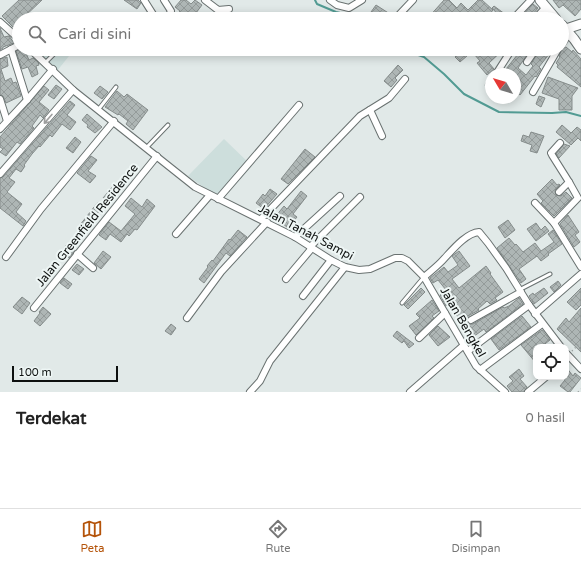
<!DOCTYPE html>
<html lang="id">
<head>
<meta charset="utf-8">
<style>
	:root { --surface:#fff; --page:#f6f6f6; --text:#222; --muted:#767676; --line:#e0e0e0; --accent:#b45309 }
	body { margin:0; font-family:"Varela Round",sans-serif; background:var(--page); color:var(--text) }
	.controls { position:absolute; right:12px; bottom:12px; display:grid; overflow:hidden; border-radius:8px; box-shadow:0 2px 10px #0003 }
	.controls button { width:36px; height:36px; display:grid; place-items:center; padding:0; border:0; border-bottom:1px solid var(--line); background:var(--surface); color:var(--text); font:20px sans-serif }
	.compass { position:absolute; left:485px; top:68px; width:36px; height:36px; border-radius:50%; background:var(--surface); box-shadow:0 2px 10px #0003; rotate:308deg }
	.scale { position:absolute; left:12px; bottom:10px; width:106px; box-sizing:border-box; padding-left:4px; border:2px solid #0d100f; border-top:0; font-size:11px; line-height:14px; white-space:nowrap; color:#0d100f; -webkit-text-stroke:3px #eef6f5; paint-order:stroke }
	.list { margin:0; padding:0; list-style:none }
	h2 { display:flex; justify-content:space-between; align-items:center; height:52px; margin:0; padding:0 16px; font-size:17px }
	h2 small { font-size:13px; font-weight:400; color:var(--muted) }
	.icon { flex:none; width:22px; height:22px; fill:none; stroke:currentColor; stroke-width:2; stroke-linecap:round; stroke-linejoin:round }
	.map { position:relative; flex:none; width:581px; height:392px; overflow:hidden }
	.search { position:absolute; background:var(--surface); box-shadow:0 2px 10px #0003; left:12px; right:12px; top:12px; height:44px; display:flex; align-items:center; gap:10px; box-sizing:border-box; padding:0 14px; border-radius:22px; color:var(--muted); font-size:15px }
	.sheet { height:116px; background:var(--surface) }
	nav { display:flex; justify-content:space-around; align-items:center; box-sizing:border-box; height:56px; border-top:1px solid var(--line); background:var(--surface); font-size:11px; color:var(--muted) }
	nav a { display:grid; justify-items:center; gap:2px }
	nav .on { color:var(--accent) }
	.map>svg:first-child { display:block }
</style>
</head>
<body>
<div class="map">
<svg width="581" height="392" viewBox="0 0 581 392">
	<defs>
		<pattern id="building-cross-hatch" width="8" height="8" patternUnits="userSpaceOnUse"><rect width="8" height="8" fill="#aeb6b5"/><path d="M0 0l8 8M0 8l8-8" fill="none" stroke="#949b9a"/></pattern>
	</defs>
	<rect width="100%" height="100%" fill="#e1e9e8"/>
	<g fill="#cddedc">
		<path d="M 34,49 L 61,49 L 69,56 L 57,71 Z"/>
		<path d="M 224,139 L 252,166 L 222,200 L 188,176 Z"/>
	</g>
	<g fill="none" stroke-linecap="round" stroke-linejoin="round">
		<g stroke="#529b93" stroke-width="2">
			<path d="M 315,0 L 317,4 L 336,12 L 349,15 L 355,19"/>
			<path d="M 401,49 L 424,57 L 444,74 L 464,94 L 499,112 L 552,113 L 566,112 L 581,116"/>
		</g>
	</g>
	<g fill="url(#building-cross-hatch)" stroke="#858c8b">
		<path d="M 19,0 L 42,0 L 22,19 L 19,19 L 19,24 L 14,28 L 2,16 Z"/>
		<path d="M 124,0 L 138,0 L 141,3 L 137,9 Z"/>
		<path d="M 181,0 L 186,0 L 191,4 L 195,0 L 202,5 L 196,13 L 204,19 L 174,19 L 180,11 L 175,7 Z"/>
		<path d="M 444,0 L 449,0 L 457,8 L 461,3 L 468,10 L 478,0 L 482,0 L 493,10 L 486,19 L 450,19 L 447,16 L 444,19 L 427,19 Z"/>
		<path d="M 553,0 L 581,0 L 581,9 L 575,16 L 563,5 L 559,8 Z"/>
		<path d="M 533,4 L 538,8 L 529,19 L 527,19 L 522,16 Z"/>
		<path d="M 376,5 L 390,14 L 387,19 L 366,19 Z"/>
		<path d="M 494,6 L 509,17 L 509,19 L 502,19 L 492,8 Z"/>
		<path d="M 0,28 L 4,37 L 9,36 L 14,43 L 3,47 L 3,48 L 0,50 Z"/>
		<path d="M 566,47 L 572,52 L 573,50 L 581,59 L 581,87 L 557,67 L 558,65 L 556,63 L 560,57 L 559,56 L 562,49 Z"/>
		<path d="M 21,49 L 24,49 L 29,60 L 33,58 L 38,62 L 39,65 L 36,66 L 38,74 L 32,77 L 28,67 L 22,69 L 16,51 Z"/>
		<path d="M 463,49 L 475,49 L 460,62 L 455,57 Z"/>
		<path d="M 480,49 L 504,49 L 489,63 L 494,69 L 487,75 L 477,63 L 480,61 L 474,54 Z"/>
		<path d="M 522,49 L 531,49 L 518,68 L 526,75 L 533,66 L 531,64 L 540,49 L 553,49 L 539,67 L 541,69 L 536,77 L 535,76 L 520,95 L 515,91 L 515,74 L 502,74 Z"/>
		<path d="M 7,57 L 8,66 L 1,69 L 5,81 L 11,78 L 13,83 L 16,82 L 21,96 L 6,103 L 3,96 L 0,95 L 0,59 Z"/>
		<path d="M 398,65 L 403,70 L 395,78 L 397,80 L 391,87 L 384,81 Z"/>
		<path d="M 548,77 L 578,88 L 572,96 L 572,110 L 559,110 L 559,99 L 542,93 Z"/>
		<path d="M 56,85 L 62,89 L 54,99 L 48,95 Z"/>
		<path d="M 44,86 L 49,90 L 39,102 L 49,110 L 43,118 L 40,115 L 32,126 L 34,128 L 20,144 L 17,142 L 6,156 L 0,152 L 3,149 L 0,147 L 0,137 Z"/>
		<path d="M 100,86 L 108,92 L 102,99 L 94,93 Z"/>
		<path d="M 117,91 L 124,97 L 127,94 L 148,110 L 133,130 L 126,124 L 128,121 L 119,114 L 118,115 L 105,107 Z"/>
		<path d="M 539,96 L 545,98 L 541,107 L 536,104 Z"/>
		<path d="M 70,101 L 75,105 L 67,115 L 76,122 L 70,130 L 62,124 L 52,137 L 50,135 L 40,147 L 39,146 L 32,154 L 24,165 L 25,166 L 21,172 L 16,169 L 9,178 L 15,182 L 7,192 L 22,204 L 16,212 L 26,221 L 23,226 L 0,208 L 0,178 L 3,177 Z"/>
		<path d="M 87,114 L 102,127 L 95,133 L 87,127 L 88,125 L 82,120 Z"/>
		<path d="M 562,125 L 571,133 L 577,127 L 581,130 L 581,141 L 578,138 L 571,145 L 556,132 Z"/>
		<path d="M 531,132 L 544,136 L 537,153 L 530,151 L 532,145 L 521,141 L 523,135 L 529,137 Z"/>
		<path d="M 75,137 L 81,142 L 73,153 L 66,148 Z"/>
		<path d="M 564,144 L 570,146 L 559,158 L 556,154 Z"/>
		<path d="M 305,149 L 315,157 L 288,184 L 281,179 Z"/>
		<path d="M 91,156 L 97,160 L 88,171 L 96,176 L 90,183 L 77,173 Z"/>
		<path d="M 552,179 L 557,185 L 559,184 L 560,185 L 555,190 L 556,195 L 561,196 L 566,192 L 572,198 L 554,216 L 541,203 L 543,201 L 537,194 Z"/>
		<path d="M 114,185 L 120,189 L 116,194 L 115,193 L 108,201 L 103,198 Z"/>
		<path d="M 270,189 L 277,194 L 264,209 L 256,203 L 263,194 L 265,196 Z"/>
		<path d="M 301,191 L 307,196 L 293,214 L 297,217 L 288,228 L 275,217 L 284,206 L 287,209 Z"/>
		<path d="M 131,198 L 142,207 L 147,199 L 155,206 L 137,230 L 135,229 L 129,236 L 127,234 L 121,242 L 110,234 L 106,240 L 99,235 L 109,222 L 121,231 L 135,214 L 125,206 Z"/>
		<path d="M 98,202 L 103,206 L 93,219 L 95,220 L 87,231 L 80,225 Z"/>
		<path d="M 568,215 L 579,232 L 575,235 L 580,242 L 574,247 L 560,224 Z"/>
		<path d="M 508,220 L 515,230 L 505,238 L 498,227 Z"/>
		<path d="M 536,223 L 541,230 L 545,226 L 549,231 L 536,241 L 527,229 Z"/>
		<path d="M 238,230 L 247,237 L 246,238 L 230,256 L 226,253 L 204,283 L 199,279 L 208,267 L 207,266 L 212,260 L 213,261 L 229,239 L 230,240 Z"/>
		<path d="M 553,230 L 562,244 L 548,254 L 549,255 L 541,261 L 537,256 L 519,269 L 526,279 L 521,283 L 497,248 L 509,238 L 515,245 L 516,244 L 523,252 L 535,243 L 541,251 L 554,242 L 548,234 Z"/>
		<path d="M 67,244 L 75,250 L 69,258 L 61,252 Z"/>
		<path d="M 103,251 L 111,257 L 101,269 L 94,263 Z"/>
		<path d="M 459,251 L 470,266 L 452,279 L 459,288 L 486,266 L 491,273 L 490,274 L 503,292 L 495,298 L 497,300 L 490,304 L 487,301 L 478,309 L 479,310 L 468,316 L 467,320 L 468,324 L 473,324 L 503,307 L 504,308 L 509,306 L 519,298 L 523,304 L 486,332 L 484,329 L 473,337 L 448,304 L 446,306 L 440,295 L 446,290 L 438,280 L 433,283 L 430,278 L 444,267 L 448,272 L 458,265 L 452,256 Z"/>
		<path d="M 77,264 L 84,269 L 79,275 L 72,270 Z"/>
		<path d="M 64,278 L 72,284 L 68,289 L 60,283 Z"/>
		<path d="M 558,281 L 561,285 L 554,292 L 550,287 Z"/>
		<path d="M 421,288 L 425,292 L 408,309 L 404,305 Z"/>
		<path d="M 544,288 L 548,293 L 534,304 L 529,296 L 533,293 L 534,295 Z"/>
		<path d="M 581,288 L 581,305 L 576,310 L 567,302 Z"/>
		<path d="M 22,297 L 30,303 L 22,314 L 13,307 Z"/>
		<path d="M 432,300 L 439,311 L 432,316 L 434,318 L 416,335 L 409,326 L 420,318 L 416,314 Z"/>
		<path d="M 43,307 L 51,314 L 40,326 L 34,321 L 40,313 L 39,312 Z"/>
		<path d="M 581,308 L 581,352 L 557,329 L 566,318 L 569,322 Z"/>
		<path d="M 522,316 L 531,327 L 499,350 L 491,339 Z"/>
		<path d="M 171,324 L 176,328 L 171,335 L 165,331 Z"/>
		<path d="M 438,326 L 450,337 L 438,346 L 429,335 Z"/>
		<path d="M 542,330 L 550,340 L 541,347 L 536,347 L 536,363 L 521,345 Z"/>
		<path d="M 397,331 L 406,338 L 414,344 L 409,348 L 404,341 L 402,343 L 393,336 Z"/>
		<path d="M 566,367 L 573,376 L 575,373 L 581,378 L 570,392 L 568,392 L 560,386 L 565,380 L 563,377 L 566,377 Z"/>
		<path d="M 519,369 L 524,376 L 520,379 L 527,387 L 524,392 L 512,392 L 507,386 L 513,381 L 509,377 Z"/>
	</g>
	<g fill="none" stroke-linecap="round" stroke-linejoin="round">
		<defs>
			<g id="lane">
				<path d="M 45,63 L 55,53 L 54,49"/>
				<path d="M 98,110 L 116,87"/>
				<path d="M 147,147 L 168,125"/>
				<path d="M 519,290 L 550,274"/>
				<path d="M 402,303 L 424,277"/>
			</g>
			<g id="street">
				<path d="M 144,0 L 156,19"/>
				<path d="M 164,0 L 171,11 L 167,19"/>
				<path d="M 205,0 L 218,10 L 229,9"/>
				<path d="M 330,0 L 337,5 L 349,8 L 362,0"/>
				<path d="M 395,19 L 413,0"/>
				<path d="M 513,19 L 531,0"/>
				<path d="M 535,19 L 546,7"/>
				<path d="M 0,22 L 19,39"/>
				<path d="M 562,44 L 569,34"/>
				<path d="M 11,49 L 27,100"/>
				<path d="M 30,49 L 73,90 L 195,187 L 295,237 L 331,260 L 345,267 L 359,270 L 370,269 L 395,258 L 402,258 L 408,261 L 424,277 L 476,366 L 505,392"/>
				<path d="M 0,55 L 19,45"/>
				<path d="M 527,62 L 536,49"/>
				<path d="M 496,74 L 512,49"/>
				<path d="M 489,85 L 491,82"/>
				<path d="M 533,92 L 558,49"/>
				<path d="M 0,99 L 7,121"/>
				<path d="M 370,110 L 382,136"/>
				<path d="M 0,129 L 27,100 L 53,69"/>
				<path d="M 0,174 L 73,90"/>
				<path d="M 559,192 L 569,182"/>
				<path d="M 218,199 L 299,105"/>
				<path d="M 535,203 L 554,223 L 581,267"/>
				<path d="M 261,219 L 360,116 L 389,98 L 405,79"/>
				<path d="M 554,223 L 578,198 L 569,182 L 552,155 L 551,153 L 560,143"/>
				<path d="M 176,234 L 210,195"/>
				<path d="M 295,237 L 340,196"/>
				<path d="M 310,247 L 360,197"/>
				<path d="M 77,254 L 93,268"/>
				<path d="M 6,257 L 41,209 L 114,121"/>
				<path d="M 424,277 C 430,272 436,267 441,262 C 450,253 465,233 479,232 L 488,243 L 506,268 L 529,305 L 561,347"/>
				<path d="M 286,279 L 312,248"/>
				<path d="M 303,296 L 331,260"/>
				<path d="M 34,308 L 157,156"/>
				<path d="M 535,314 L 581,274"/>
				<path d="M 187,318 L 221,272 L 267,222"/>
				<path d="M 471,320 L 521,292"/>
				<path d="M 419,338 L 445,313"/>
				<path d="M 468,351 L 529,305"/>
				<path d="M 566,353 L 581,369"/>
				<path d="M 480,370 L 542,324"/>
				<path d="M 250,392 L 260,381 L 270,361 L 345,267"/>
				<path d="M 410,392 L 464,345"/>
				<path d="M 528,392 L 546,377"/>
			</g>
			<g id="secondary">
				<path d="M 540,0 L 556,19"/>
				<path d="M 562,25 L 574,39 L 581,49"/>
				<path d="M 566,29 L 581,24"/>
			</g>
		</defs>
		<use href="#lane" stroke="#6a7271" stroke-width="5"/>
		<use href="#street" stroke="#6a7271" stroke-width="8"/>
		<use href="#secondary" stroke="#6a7271" stroke-width="11"/>
		<g stroke="#959c9b" stroke-width="1.5" stroke-dasharray="1 3" stroke-linecap="butt">
			<path d="M 572,351 L 581,342"/>
			<path d="M 578,392 L 581,389"/>
		</g>
		<use href="#lane" stroke="#fff" stroke-width="3"/>
		<use href="#street" stroke="#fff" stroke-width="6"/>
		<use href="#secondary" stroke="#fff" stroke-width="9"/>
	</g>
	<defs><path id="oneway-shaft" d="M-6 0H5M1.5-3L5.5 0L1.5 3" fill="none" stroke-width="1.6" stroke-linecap="round" stroke-linejoin="round"/></defs>
	<use stroke="#9e9f9f" href="#oneway-shaft" transform="translate(48 119) rotate(131)"/>
	<g text-anchor="middle" stroke-width="4" stroke-linejoin="round" paint-order="stroke">
		<g font-size="12" fill="#0d100f" stroke="#eef6f5">
			<text transform="translate(87 225) rotate(-51)" y="4">Jalan Greenfield Residence</text>
			<text transform="translate(306 232) rotate(28)" y="4">Jalan Tanah Sampi</text>
			<text transform="translate(463 322) rotate(60)" y="4">Jalan Bengkel</text>
		</g>
	</g>
</svg>
<div class="controls">
<button><svg class="icon" aria-label="locate" viewBox="0 0 24 24"><circle cx="12" cy="12" r="6"/><path d="M12 2v4M12 18v4M2 12h4M18 12h4"/></svg></button>
</div>
<svg class="compass" viewBox="-18 -18 36 36"><path d="M0-13l5 13h-10z" fill="#e53935"/><path d="M0 13l5-13h-10z" fill="#767676"/></svg>
<div class="scale">100 m</div>
<div class="search"><svg class="icon" aria-label="search" viewBox="0 0 24 24"><circle cx="10" cy="10" r="6"/><path d="M15 15l6 6"/></svg>Cari di sini</div>
</div>
<section class="sheet">
<h2>Terdekat<small>0 hasil</small></h2>
<ul class="list">
</ul>
</section>
<nav>
<a class="on"><svg class="icon" aria-label="map" viewBox="0 0 24 24"><path d="M3 6l6-2 6 2 6-2v14l-6 2-6-2-6 2zM9 4v14M15 6v14"/></svg>Peta</a>
<a><svg class="icon" aria-label="directions" viewBox="0 0 24 24"><path d="M12 3l9 9-9 9-9-9zM9 14v-3h6M13 9l2 2-2 2"/></svg>Rute</a>
<a><svg class="icon" aria-label="saved" viewBox="0 0 24 24"><path d="M7 4h10v16l-5-4-5 4z"/></svg>Disimpan</a>
</nav>
</body>
</html>
